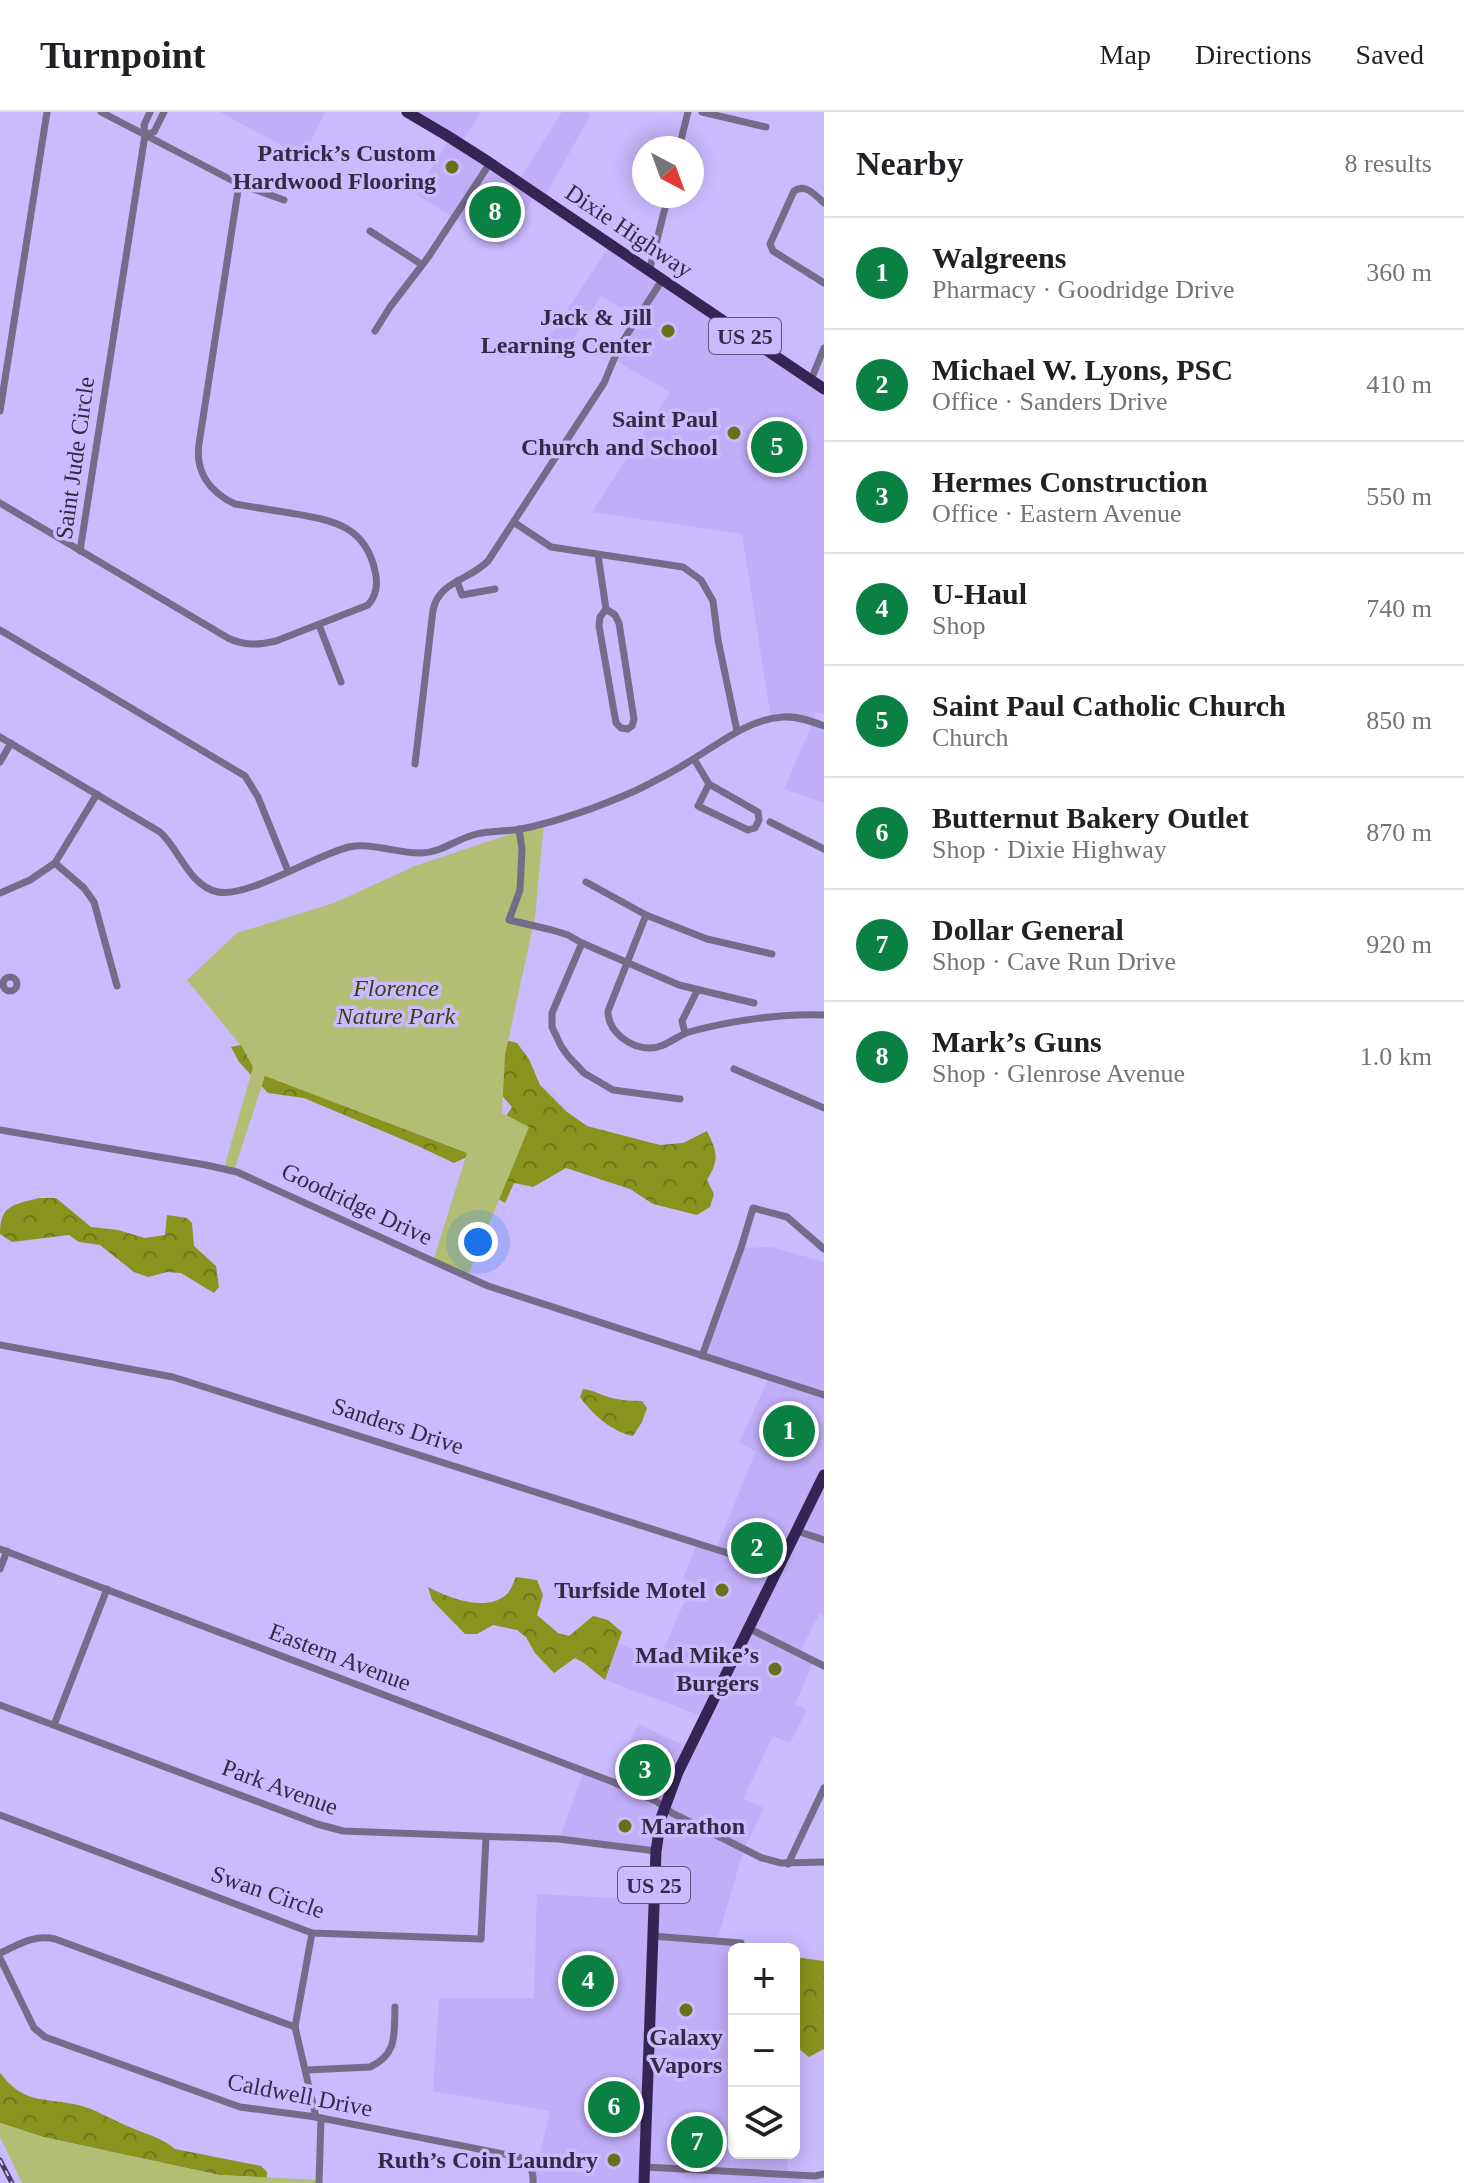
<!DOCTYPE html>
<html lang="en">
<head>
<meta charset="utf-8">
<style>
	:root { --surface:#fff; --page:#f6f6f6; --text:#202124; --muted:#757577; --line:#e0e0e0; --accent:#0b8043 }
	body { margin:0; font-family:Georgia,serif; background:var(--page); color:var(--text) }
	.controls { position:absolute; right:24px; bottom:24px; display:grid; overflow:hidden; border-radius:12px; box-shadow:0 4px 20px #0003 }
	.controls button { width:72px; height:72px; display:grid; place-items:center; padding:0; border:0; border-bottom:2px solid var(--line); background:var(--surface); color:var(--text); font:40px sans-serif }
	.compass { position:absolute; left:632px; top:24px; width:72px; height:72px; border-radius:50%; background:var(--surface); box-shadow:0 4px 20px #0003; rotate:139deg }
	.you { position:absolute; left:478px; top:1130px; width:28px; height:28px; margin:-20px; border:6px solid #fff; border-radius:50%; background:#1a73e8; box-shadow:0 0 0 12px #1a73e833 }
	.badge { display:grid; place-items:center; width:52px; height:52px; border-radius:50%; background:var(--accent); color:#fff; font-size:26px; font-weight:700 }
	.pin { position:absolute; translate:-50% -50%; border:4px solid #fff; box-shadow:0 2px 8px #0006 }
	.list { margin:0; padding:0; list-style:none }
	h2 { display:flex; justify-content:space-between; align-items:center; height:104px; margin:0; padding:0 32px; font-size:34px }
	h2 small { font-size:26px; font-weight:400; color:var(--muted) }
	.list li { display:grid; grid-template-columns:52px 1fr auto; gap:24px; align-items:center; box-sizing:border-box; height:112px; padding:0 32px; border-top:2px solid var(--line) }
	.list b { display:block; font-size:30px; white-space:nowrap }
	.list p { margin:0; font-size:26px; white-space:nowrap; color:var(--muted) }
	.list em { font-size:26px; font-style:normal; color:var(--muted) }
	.icon { flex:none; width:44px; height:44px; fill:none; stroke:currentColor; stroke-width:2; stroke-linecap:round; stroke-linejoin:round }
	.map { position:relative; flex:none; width:824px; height:2071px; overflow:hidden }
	header { display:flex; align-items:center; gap:48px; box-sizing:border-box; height:112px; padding:0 40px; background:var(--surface); border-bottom:2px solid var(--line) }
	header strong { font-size:38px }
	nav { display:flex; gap:44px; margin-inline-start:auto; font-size:28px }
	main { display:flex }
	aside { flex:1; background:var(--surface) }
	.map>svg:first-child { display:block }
</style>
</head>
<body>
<header>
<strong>Turnpoint</strong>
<nav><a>Map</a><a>Directions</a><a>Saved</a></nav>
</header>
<main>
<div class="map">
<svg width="824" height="2071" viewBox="0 0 824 2071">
	<defs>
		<pattern id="forest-crowns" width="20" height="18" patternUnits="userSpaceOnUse" patternTransform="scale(2)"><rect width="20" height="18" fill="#88941d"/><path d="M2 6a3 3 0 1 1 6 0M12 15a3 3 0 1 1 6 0" fill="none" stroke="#70791b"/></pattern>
	</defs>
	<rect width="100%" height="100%" fill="#cabafe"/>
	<g fill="#c0aef8">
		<path d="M 220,0 L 325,0 L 303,45 Z"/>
		<path d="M 407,0 L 481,0 L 460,32 L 518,70 L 562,0 L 587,0 L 591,2 L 543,88 L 536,83 L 502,136 L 416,82 L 450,25 Z"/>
		<path d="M 610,133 L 824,277 L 824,601 L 815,601 L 814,609 L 824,614 L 824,691 L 784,677 L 813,610 L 771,606 L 742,422 L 592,400 L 670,280 L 613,247 L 637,206 L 601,184 L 560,247 L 541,237 Z"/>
		<path d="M 772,1135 L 824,1150 L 824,1504 L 819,1502 L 799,1542 L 814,1549 L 795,1592 L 807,1598 L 790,1631 L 773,1624 L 743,1687 L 764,1696 L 744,1737 L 717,1829 L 741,1831 L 740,1837 L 734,1837 L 734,2041 L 788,2041 L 787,2062 L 801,2063 L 801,2071 L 533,2071 L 550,1999 L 433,1979 L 439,1886 L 534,1886 L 537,1782 L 654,1788 L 655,1739 L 559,1727 L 584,1659 L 613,1670 L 638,1612 L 690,1636 L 705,1605 L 605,1568 L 618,1531 L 659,1548 L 693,1470 L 683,1466 L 697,1431 L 716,1437 L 756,1339 L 739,1331 L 769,1265 L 702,1244 L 741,1136 Z"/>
	</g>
	<g fill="url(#forest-crowns)">
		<path d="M 270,927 L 474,1042 L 454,1051 L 418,1034 L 304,986 L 268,981 L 239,950 L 231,935 Z"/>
		<path d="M 505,928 L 517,931 L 529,947 L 540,973 L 567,1000 L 587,1014 L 660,1033 L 683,1031 L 707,1019 C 717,1040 720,1047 707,1068 L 714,1082 L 710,1095 L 697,1103 L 653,1092 L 630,1077 L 566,1056 L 533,1075 L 514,1071 L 505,1091 L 495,1085 L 501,1012 L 512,995 L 499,980 Z"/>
		<path d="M 39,1086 L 56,1086 L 91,1115 L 118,1118 L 145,1126 L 165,1123 L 167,1103 L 187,1106 L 192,1111 L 194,1134 L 216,1154 L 219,1175 L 214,1181 L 181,1161 L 167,1160 L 148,1165 L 134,1160 L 100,1133 L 79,1130 L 69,1123 L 12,1130 L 0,1122 C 0,1092 14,1093 39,1086 Z"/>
		<path d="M 583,1277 C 593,1278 599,1282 608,1285 C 620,1288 630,1289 642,1289 L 647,1296 L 642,1310 L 633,1324 C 612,1320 592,1302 580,1285 Z"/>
		<path d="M 516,1465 L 537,1468 L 543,1483 L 537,1503 L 558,1521 L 569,1524 L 593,1504 L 608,1508 L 622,1520 L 605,1568 L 584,1551 L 575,1546 L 554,1561 L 535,1541 L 526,1525 L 517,1518 L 493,1513 L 477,1522 L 465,1522 L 432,1488 L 428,1475 C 449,1486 487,1501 507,1482 C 511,1478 514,1469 516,1465 Z"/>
		<path d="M 794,1845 L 824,1849 L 824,1937 L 809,1945 L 794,1933 Z"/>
		<path d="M 0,1961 C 25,1993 43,1985 78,1993 C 95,1997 109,2006 125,2013 C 142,2021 161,2025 175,2037 L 261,2054 L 267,2060 L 267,2066 L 219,2063 L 43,2025 L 0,2011 Z"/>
	</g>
	<g fill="#b3be75">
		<path d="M 544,711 L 535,805 L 505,943 L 502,1001 L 529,1015 L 467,1166 L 433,1149 L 467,1041 L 265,964 L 234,1059 L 224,1056 L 253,955 L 242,935 L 187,868 L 237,821 L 334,791 L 415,754 Z"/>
		<path d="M 0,2011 L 43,2025 L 219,2063 L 319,2068 L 319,2071 L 22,2071 L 0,2025 Z"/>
	</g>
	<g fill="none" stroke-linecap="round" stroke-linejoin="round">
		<g stroke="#746d89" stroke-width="7">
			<path d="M 101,0 L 239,72 L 284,88"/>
			<path d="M 702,0 L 766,15"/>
			<path d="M 145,23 L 154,20 L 164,0"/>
			<path d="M 679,36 L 688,0"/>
			<path d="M 824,91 C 815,83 806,71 794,79 L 770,132 L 773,139 L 824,171"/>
			<path d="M 370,119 L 421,152"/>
			<path d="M 649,160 L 668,84"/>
			<path d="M 375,219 L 390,195 L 429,144 L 490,51"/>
			<path d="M 811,268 L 824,236"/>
			<path d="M 0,299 L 47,0"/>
			<path d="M 0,391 L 228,526 C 244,534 259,533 276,529 L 368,493 C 377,483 378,471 375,459 C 365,412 330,408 290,401 C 272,398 254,395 235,392 C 210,380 195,360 199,332 L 239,72"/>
			<path d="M 515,411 L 551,435 L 683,455 L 701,468 L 713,489 L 718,528 L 737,619"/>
			<path d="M 80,439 L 145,23 L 144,13 L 150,0"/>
			<path d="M 598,443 L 606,497 L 600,505 L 599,514 L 616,611 L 621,616 L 628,617 L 632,614 L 634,607 L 619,511 L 615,503 L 606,497"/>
			<path d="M 457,469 L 462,483 L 495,477"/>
			<path d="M 319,513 L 341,570"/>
			<path d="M 0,518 L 245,664 L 258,685 L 288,759"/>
			<path d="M 0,625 L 160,720 C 180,738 189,774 218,780 C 248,786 315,743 349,735 C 374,730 397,742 422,741 C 441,740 456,728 473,723 C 489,718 505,720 521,717 C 560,709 601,694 637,678 C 655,669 673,660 690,649 C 719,632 748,607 783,605 C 797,604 811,609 824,614"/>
			<path d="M 694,647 L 709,672 L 758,700 L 759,708 L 755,716 L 748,718 L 698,694 L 709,672"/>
			<path d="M 0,650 L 11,631"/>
			<path d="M 415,652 L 433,498 C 439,469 470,468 488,449 L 604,271 L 619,235 L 662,168"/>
			<path d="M 770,710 L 824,737"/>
			<path d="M 519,717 L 522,737 L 520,778 L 509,808 L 552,818 L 568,823 L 582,831 L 679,873 L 754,891"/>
			<path d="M 55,751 L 84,776 L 94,790 L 117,874"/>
			<path d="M 586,770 L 646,803 L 707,827 L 772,842"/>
			<path d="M 0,781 L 30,768 L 55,751 L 97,682"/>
			<path d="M 646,803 L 608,899 C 608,920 630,936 650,936 C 665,936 676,924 689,920 C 729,909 783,901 824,903"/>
			<path d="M 582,831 L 552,901 L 552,915 L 561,934 L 568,944 L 584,961 L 613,978 L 680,987"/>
			<circle cx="10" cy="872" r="7"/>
			<path d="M 685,921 L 682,909 L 697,879"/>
			<path d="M 734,957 L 824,996"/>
			<path d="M 0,1018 L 206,1053 L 237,1060 L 488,1174 L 824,1283"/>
			<path d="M 0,1233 L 173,1265 L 778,1457"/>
			<path d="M 702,1244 L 741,1136 L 753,1096 L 787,1105 L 824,1137"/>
			<path d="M 797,1419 L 824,1428"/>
			<path d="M 0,1437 L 613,1670 L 656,1689 L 672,1701 L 762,1746 L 781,1751 L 824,1750"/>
			<path d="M 0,1457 L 7,1439"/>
			<path d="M 750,1517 L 824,1554"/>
			<path d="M 0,1593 L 317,1712 L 343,1719 L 559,1727 L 656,1739"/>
			<path d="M 54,1613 L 107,1477"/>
			<path d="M 0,1703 L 312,1821 L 481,1827 L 486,1725"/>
			<path d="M 788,1752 L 824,1676"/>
			<path d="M 312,1821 L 295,1915 L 316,2005"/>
			<path d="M 652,1824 L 741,1831"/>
			<path d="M 0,1841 C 18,1833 34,1822 55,1827 L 295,1915"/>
			<path d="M 0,1846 L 34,1916 L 45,1925 L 240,1995 L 316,2005 L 519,2045 C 530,2051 534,2059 533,2071"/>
			<path d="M 307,1958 L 370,1955 C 398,1942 394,1922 395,1895"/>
			<path d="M 645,2055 L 815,2064 L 824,2062"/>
			<path d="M 319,2071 L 321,2006"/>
		</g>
		<g stroke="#342554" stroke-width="11">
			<path d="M 407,0 L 446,23 L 490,51 L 824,277"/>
			<path d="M 644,2071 L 656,1739 L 661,1706 L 678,1660 L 824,1363"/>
		</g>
		<defs>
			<path id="rail" d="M 0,2048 L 12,2071"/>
		</defs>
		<use href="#rail" stroke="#463e5e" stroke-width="5"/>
		<use href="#rail" stroke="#cabafe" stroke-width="2" stroke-dasharray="6" stroke-linecap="butt"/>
	</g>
	<g fill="#687119" stroke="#cabafe" stroke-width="3">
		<circle cx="452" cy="55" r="8"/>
		<circle cx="668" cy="219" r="8"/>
		<circle cx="734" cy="321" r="8"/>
		<circle cx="722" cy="1478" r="8"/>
		<circle cx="775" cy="1557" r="8"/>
		<circle cx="625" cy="1714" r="8"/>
		<circle cx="686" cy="1898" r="8"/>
		<circle cx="614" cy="2048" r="8"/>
	</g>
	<g text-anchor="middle" stroke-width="7" stroke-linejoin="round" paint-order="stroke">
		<g fill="#cabafe" stroke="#60567d" stroke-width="2">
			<rect x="709" y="206" width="72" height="36" rx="6"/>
			<rect x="618" y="1755" width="72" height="36" rx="6"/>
		</g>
		<g font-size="22" font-weight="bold" fill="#322b46">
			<text x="745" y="232">US 25</text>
			<text x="654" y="1781">US 25</text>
		</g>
		<g font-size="24" font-weight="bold" fill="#322b46" stroke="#cabafe" text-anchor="end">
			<text x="436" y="49">Patrick’s Custom<tspan x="436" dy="28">Hardwood Flooring</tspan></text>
			<text x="652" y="213">Jack &amp; Jill<tspan x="652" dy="28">Learning Center</tspan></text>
			<text x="718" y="315">Saint Paul<tspan x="718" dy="28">Church and School</tspan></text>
			<text x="706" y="1486">Turfside Motel</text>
			<text x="759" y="1551">Mad Mike’s<tspan x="759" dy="28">Burgers</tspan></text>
			<text x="641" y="1722" text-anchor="start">Marathon</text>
			<text x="686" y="1933" text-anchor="middle">Galaxy<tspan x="686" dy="28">Vapors</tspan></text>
			<text x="598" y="2056">Ruth’s Coin Laundry</text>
		</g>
		<g font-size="24" fill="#322b46" stroke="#cabafe">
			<text transform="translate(629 119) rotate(34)" y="8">Dixie Highway</text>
			<text transform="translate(75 346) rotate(-82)" y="8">Saint Jude Circle</text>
			<text transform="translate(357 1092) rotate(25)" y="8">Goodridge Drive</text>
			<text transform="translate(398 1314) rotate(18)" y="8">Sanders Drive</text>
			<text transform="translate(340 1545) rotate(21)" y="8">Eastern Avenue</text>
			<text transform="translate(280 1675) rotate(20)" y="8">Park Avenue</text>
			<text transform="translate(268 1780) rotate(19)" y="8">Swan Circle</text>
			<text transform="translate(300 1983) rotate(11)" y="8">Caldwell Drive</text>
		</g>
		<g font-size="24" font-style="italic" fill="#3c4114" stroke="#cabafe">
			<text x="396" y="884">Florence<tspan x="396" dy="28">Nature Park</tspan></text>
		</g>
	</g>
</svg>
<div class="controls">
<button>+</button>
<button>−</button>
<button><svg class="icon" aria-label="layers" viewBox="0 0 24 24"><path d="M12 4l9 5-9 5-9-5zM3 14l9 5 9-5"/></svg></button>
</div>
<svg class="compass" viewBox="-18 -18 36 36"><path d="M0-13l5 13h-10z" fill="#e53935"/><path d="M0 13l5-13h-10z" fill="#757577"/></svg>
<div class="you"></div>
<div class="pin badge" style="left:789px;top:1319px">1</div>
<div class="pin badge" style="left:757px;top:1436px">2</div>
<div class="pin badge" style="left:645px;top:1658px">3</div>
<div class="pin badge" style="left:588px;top:1869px">4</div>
<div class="pin badge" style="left:777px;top:335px">5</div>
<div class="pin badge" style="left:614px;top:1995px">6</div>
<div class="pin badge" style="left:697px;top:2030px">7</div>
<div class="pin badge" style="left:495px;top:100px">8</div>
</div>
<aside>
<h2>Nearby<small>8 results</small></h2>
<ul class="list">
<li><span class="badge">1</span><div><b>Walgreens</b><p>Pharmacy · Goodridge Drive</p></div><em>360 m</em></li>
<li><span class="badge">2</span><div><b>Michael W. Lyons, PSC</b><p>Office · Sanders Drive</p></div><em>410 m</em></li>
<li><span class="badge">3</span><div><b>Hermes Construction</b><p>Office · Eastern Avenue</p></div><em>550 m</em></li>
<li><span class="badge">4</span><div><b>U-Haul</b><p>Shop</p></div><em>740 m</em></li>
<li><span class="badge">5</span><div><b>Saint Paul Catholic Church</b><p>Church</p></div><em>850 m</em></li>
<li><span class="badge">6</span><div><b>Butternut Bakery Outlet</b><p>Shop · Dixie Highway</p></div><em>870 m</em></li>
<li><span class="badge">7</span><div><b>Dollar General</b><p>Shop · Cave Run Drive</p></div><em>920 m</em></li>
<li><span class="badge">8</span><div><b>Mark’s Guns</b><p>Shop · Glenrose Avenue</p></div><em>1.0 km</em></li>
</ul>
</aside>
</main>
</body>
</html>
